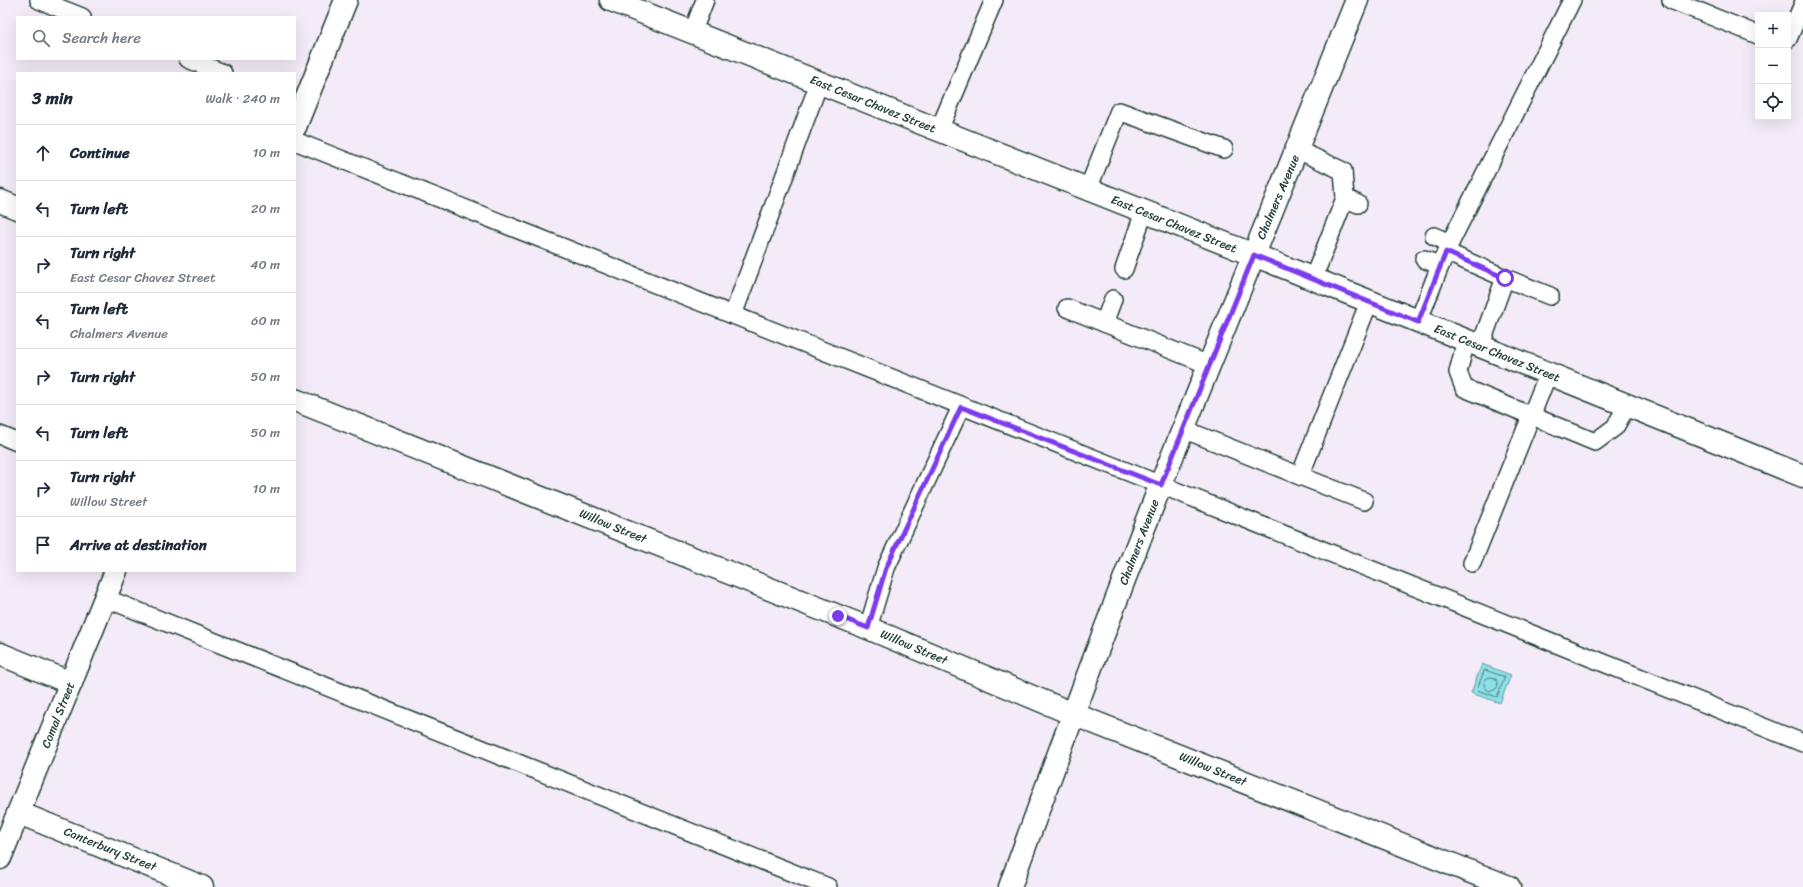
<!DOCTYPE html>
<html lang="en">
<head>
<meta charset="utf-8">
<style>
	:root { --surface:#fff; --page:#f6f6f7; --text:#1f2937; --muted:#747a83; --line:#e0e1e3 }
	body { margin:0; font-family:Sriracha,sans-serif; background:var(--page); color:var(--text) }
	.controls { position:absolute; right:12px; top:12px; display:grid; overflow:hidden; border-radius:0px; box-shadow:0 4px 16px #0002 }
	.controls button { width:36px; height:36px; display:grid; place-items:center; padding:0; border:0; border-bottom:1px solid var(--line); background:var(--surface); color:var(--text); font:20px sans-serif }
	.stop { position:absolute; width:12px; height:12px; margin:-9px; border:3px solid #7c3aed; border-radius:50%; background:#fff }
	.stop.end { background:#7c3aed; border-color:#fff; box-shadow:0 1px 4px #0008 }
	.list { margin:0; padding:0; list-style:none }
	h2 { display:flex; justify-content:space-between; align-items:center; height:52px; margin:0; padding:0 16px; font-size:17px }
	h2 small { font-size:13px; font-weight:400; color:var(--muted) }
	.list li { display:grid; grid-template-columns:26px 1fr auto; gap:12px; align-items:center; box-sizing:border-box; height:56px; padding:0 16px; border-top:1px solid var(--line) }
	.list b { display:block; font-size:15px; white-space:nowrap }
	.list p { margin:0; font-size:13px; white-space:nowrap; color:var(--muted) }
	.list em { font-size:13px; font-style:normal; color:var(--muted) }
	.icon { flex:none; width:22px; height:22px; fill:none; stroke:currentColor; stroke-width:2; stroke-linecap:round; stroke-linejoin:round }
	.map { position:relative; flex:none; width:1803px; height:887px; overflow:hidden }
	.search { position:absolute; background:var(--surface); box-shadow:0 4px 16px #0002; left:16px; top:16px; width:280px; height:44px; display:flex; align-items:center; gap:10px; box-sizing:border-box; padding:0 14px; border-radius:0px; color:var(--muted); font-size:15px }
	.panel { position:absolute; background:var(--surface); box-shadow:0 4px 16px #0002; left:16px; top:72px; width:280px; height:500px; border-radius:0px }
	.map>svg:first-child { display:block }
</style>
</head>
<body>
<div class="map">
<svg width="1803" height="887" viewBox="0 0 1803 887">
	<rect width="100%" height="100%" fill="#f4ebf8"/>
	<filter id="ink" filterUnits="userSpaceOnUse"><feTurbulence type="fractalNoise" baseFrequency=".025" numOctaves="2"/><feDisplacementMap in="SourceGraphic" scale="8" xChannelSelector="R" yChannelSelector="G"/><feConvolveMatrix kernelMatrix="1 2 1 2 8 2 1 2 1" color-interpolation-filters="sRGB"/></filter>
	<g filter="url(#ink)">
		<path fill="#8ee0e7" stroke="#629f9f" d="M 1482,664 L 1511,675 L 1500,703 L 1471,693 Z"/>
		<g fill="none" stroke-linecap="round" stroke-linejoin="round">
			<g stroke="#4b7e7c" stroke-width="1">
				<path d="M 1485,670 L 1505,677 L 1497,697 L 1477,690 Z"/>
				<circle cx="1491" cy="684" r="7"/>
			</g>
			<defs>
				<g id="service">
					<path d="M 39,0 L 82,17"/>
					<path d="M 1671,0 L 1758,35"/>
					<path d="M 692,33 L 705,0"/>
					<path d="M 1788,39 L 1803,4"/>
					<path d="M 188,59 L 223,73"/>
					<path d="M 939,130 L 994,0"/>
					<path d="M 295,141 L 1161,485 L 1803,743"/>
					<path d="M 1298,150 L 1343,171 L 1345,198 L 1313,279"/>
					<path d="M 1088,189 L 1119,111 L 1224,149"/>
					<path d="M 1345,198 L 1358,204"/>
					<path d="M 1450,243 L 1572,0"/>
					<path d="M 1446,252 L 1505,278 L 1480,347"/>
					<path d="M 1424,259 L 1440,266 L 1450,243 L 1434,236"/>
					<path d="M 1124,269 L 1144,212"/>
					<path d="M 1505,278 L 1550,296"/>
					<path d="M 1067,308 L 1209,365"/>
					<path d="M 733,315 L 819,83"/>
					<path d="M 1418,322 L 1440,266"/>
					<path d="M 1104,323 L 1113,299"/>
					<path d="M 1466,341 L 1458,372 L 1464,388 L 1595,442 L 1615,427 L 1627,406"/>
					<path d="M 1183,429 L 1300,476"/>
					<path d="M 0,435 L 17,442"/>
					<path d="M 1364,501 L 1300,476 L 1369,302"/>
					<path d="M 1472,563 L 1548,374"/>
					<path d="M 105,598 L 828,887"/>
					<path d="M 868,628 L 886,568 L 961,407"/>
				</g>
				<g id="minor">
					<path d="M 0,201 L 17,208"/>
					<path d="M 295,400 L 868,628 L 1073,714 L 1509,887"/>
					<path d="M 0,654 L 71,683"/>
					<path d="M 19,813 L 202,887"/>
					<path d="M 1010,887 C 1059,752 1109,617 1161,484 C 1225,322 1293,162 1357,0"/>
				</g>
				<g id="tertiary">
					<path d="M 295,127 L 346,0"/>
					<path d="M 0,858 L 116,571"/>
				</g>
				<path id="secondary" d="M 611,0 L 1254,255 L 1803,476"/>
			</defs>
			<use href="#service" stroke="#1f3d34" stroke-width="20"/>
			<use href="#minor" stroke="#1f3d34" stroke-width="25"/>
			<use href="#tertiary" stroke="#1f3d34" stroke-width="25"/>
			<use href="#secondary" stroke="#1f3d34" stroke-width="25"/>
			<use href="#service" stroke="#fff" stroke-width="17"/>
			<use href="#minor" stroke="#fff" stroke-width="22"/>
			<use href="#tertiary" stroke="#fff" stroke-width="22"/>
			<use href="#secondary" stroke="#fff" stroke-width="22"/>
		</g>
	</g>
	<g fill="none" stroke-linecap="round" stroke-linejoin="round" filter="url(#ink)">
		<path stroke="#7c3aed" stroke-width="5" d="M 838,616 L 868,628 L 886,568 L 961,407 L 1161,485 L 1254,255 L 1418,322 L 1446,252 L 1505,278"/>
	</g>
	<g text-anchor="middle" stroke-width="4" stroke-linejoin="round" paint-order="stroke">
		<g font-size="12" fill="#1f3d34" stroke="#fff">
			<text transform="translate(873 104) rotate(22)" y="4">East Cesar Chavez Street</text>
			<text transform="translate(1278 197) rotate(-67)" y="4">Chalmers Avenue</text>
			<text transform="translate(1174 224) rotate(22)" y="4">East Cesar Chavez Street</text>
			<text transform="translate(1497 353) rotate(22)" y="4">East Cesar Chavez Street</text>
			<text transform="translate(613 526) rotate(22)" y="4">Willow Street</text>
			<text transform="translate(1139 542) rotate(-69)" y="4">Chalmers Avenue</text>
			<text transform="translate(914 647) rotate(23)" y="4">Willow Street</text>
			<text transform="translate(58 715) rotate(-68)" y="4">Comal Street</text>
			<text transform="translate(1213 769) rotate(22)" y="4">Willow Street</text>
			<text transform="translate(110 849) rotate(22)" y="4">Canterbury Street</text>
		</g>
	</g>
</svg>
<div class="controls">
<button>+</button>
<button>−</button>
<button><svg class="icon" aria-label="locate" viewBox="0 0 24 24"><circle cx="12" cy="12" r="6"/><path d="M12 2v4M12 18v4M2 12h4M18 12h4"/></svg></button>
</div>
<div class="stop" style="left:1505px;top:278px"></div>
<div class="stop end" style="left:838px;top:616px"></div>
<div class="search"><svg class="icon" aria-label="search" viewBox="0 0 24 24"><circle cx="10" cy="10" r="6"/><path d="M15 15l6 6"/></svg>Search here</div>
<section class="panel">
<h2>3 min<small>Walk · 240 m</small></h2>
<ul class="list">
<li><svg class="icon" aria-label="ahead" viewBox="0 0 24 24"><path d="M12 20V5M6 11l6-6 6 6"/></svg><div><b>Continue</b></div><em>10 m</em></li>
<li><svg class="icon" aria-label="left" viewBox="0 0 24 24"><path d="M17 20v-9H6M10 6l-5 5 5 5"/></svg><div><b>Turn left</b></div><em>20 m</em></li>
<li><svg class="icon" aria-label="right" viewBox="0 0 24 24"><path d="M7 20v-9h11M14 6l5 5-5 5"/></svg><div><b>Turn right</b><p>East Cesar Chavez Street</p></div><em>40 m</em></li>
<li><svg class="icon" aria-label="left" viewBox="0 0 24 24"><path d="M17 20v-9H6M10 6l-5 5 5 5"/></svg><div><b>Turn left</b><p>Chalmers Avenue</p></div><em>60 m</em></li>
<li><svg class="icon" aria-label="right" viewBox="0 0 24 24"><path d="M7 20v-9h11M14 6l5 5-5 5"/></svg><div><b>Turn right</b></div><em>50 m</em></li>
<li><svg class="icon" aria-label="left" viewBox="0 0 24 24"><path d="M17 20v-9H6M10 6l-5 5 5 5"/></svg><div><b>Turn left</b></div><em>50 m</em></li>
<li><svg class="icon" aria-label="right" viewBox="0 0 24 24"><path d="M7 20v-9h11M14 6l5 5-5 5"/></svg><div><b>Turn right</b><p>Willow Street</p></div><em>10 m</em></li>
<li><svg class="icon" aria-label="arrive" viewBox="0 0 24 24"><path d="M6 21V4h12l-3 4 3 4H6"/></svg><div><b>Arrive at destination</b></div></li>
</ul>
</section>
</div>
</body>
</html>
